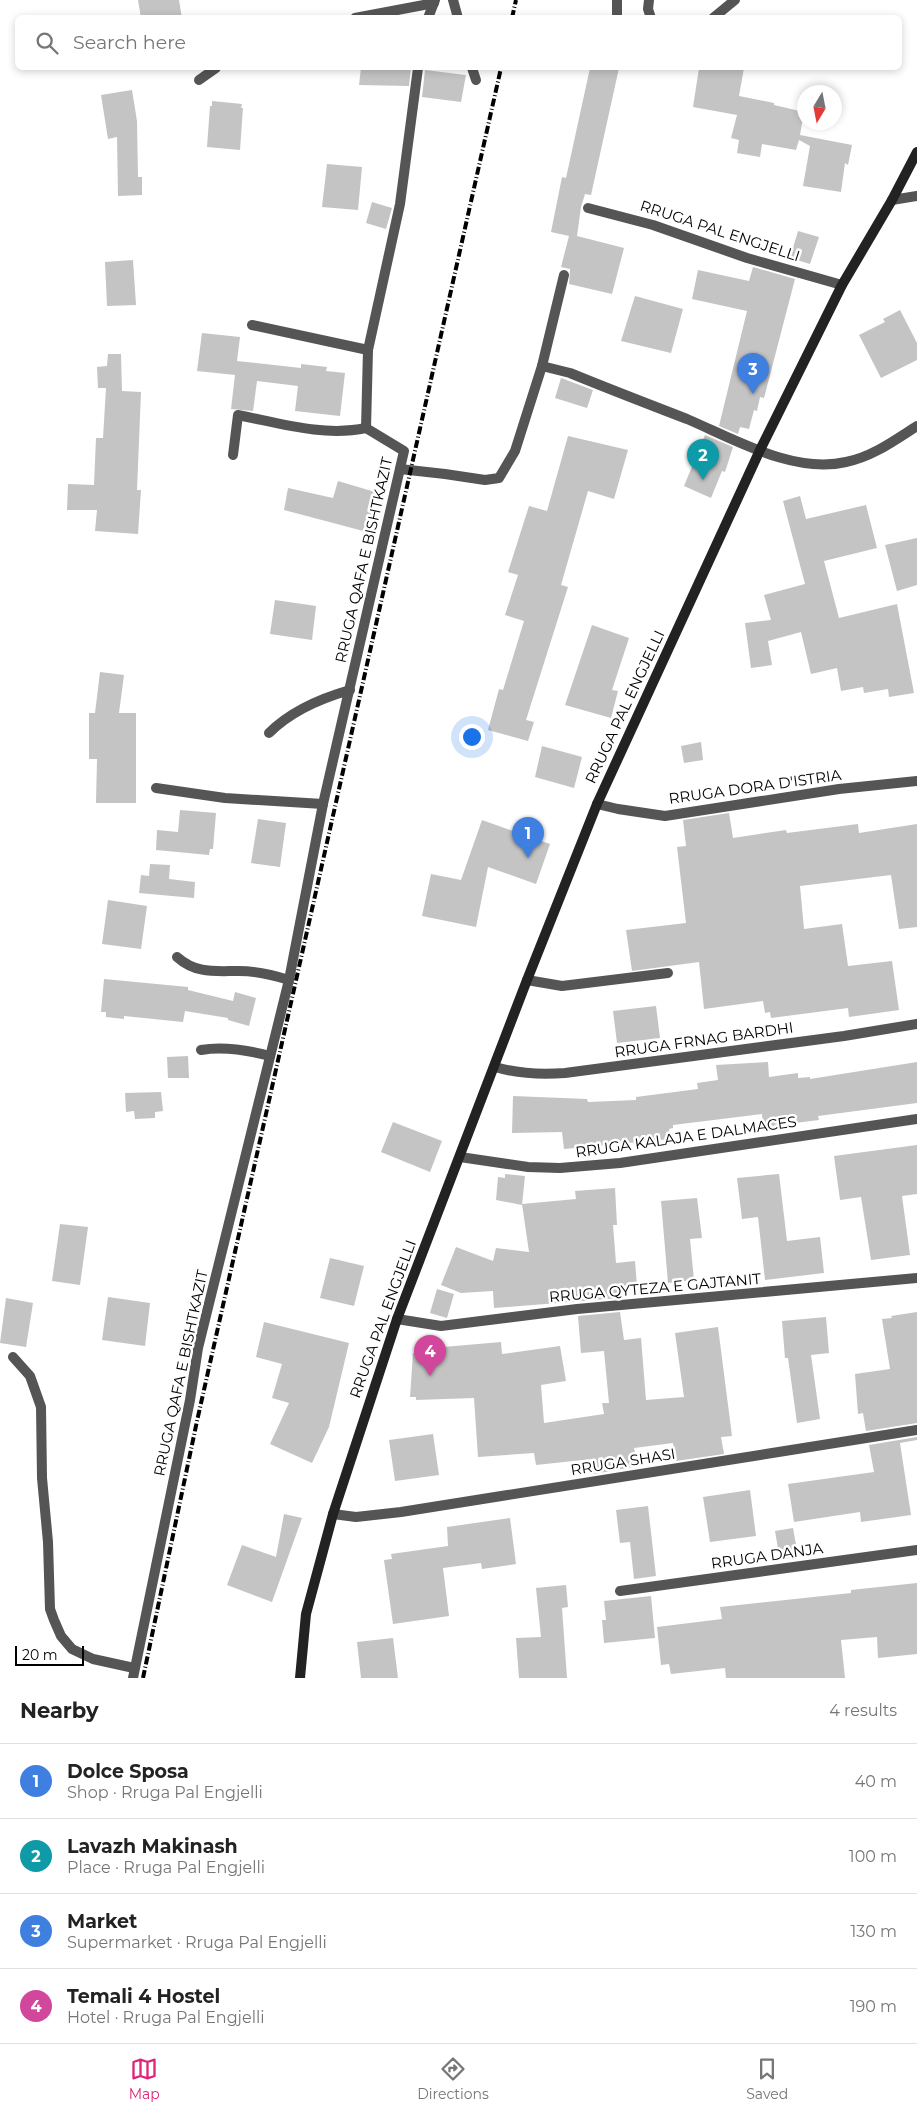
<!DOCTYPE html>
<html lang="en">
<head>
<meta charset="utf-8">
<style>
	:root { --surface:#fff; --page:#f2f2f2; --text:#222; --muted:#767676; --line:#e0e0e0; --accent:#db2777 }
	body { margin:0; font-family:Montserrat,sans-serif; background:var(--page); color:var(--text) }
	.compass { position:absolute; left:797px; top:85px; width:45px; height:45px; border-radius:50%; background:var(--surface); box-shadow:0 2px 8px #0003; rotate:190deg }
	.scale { position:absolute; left:15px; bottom:12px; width:69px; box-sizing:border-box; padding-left:5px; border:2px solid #000; border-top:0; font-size:14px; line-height:18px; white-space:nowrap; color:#000; -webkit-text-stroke:4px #fff; paint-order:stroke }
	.you { position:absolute; left:471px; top:736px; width:18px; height:18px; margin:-12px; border:4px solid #fff; border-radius:50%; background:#1a73e8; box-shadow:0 0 0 8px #1a73e833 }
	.badge { display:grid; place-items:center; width:32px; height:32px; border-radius:50%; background:var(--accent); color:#fff; font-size:16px; font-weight:700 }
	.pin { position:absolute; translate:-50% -41px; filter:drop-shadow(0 1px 2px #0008) }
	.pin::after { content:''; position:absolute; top:26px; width:18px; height:15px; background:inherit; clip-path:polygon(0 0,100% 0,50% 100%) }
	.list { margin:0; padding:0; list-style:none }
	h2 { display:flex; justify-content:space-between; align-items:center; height:65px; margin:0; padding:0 20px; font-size:21px }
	h2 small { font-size:16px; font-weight:400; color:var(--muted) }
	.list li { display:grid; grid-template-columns:32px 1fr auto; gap:15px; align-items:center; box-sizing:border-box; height:75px; padding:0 20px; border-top:1px solid var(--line) }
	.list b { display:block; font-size:19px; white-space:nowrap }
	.list p { margin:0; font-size:16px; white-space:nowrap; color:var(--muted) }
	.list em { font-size:16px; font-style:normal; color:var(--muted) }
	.icon { flex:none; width:28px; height:28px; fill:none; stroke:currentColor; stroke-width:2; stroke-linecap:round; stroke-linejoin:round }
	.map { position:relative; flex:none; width:917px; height:1678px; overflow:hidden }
	.search { position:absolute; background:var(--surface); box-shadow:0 2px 8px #0003; left:15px; right:15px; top:15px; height:55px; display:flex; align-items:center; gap:12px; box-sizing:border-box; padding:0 18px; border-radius:8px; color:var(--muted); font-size:19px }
	.sheet { height:365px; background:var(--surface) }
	nav { display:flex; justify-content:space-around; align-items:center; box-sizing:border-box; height:70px; border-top:1px solid var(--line); background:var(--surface); font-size:14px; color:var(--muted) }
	nav a { display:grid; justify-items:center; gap:2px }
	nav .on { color:var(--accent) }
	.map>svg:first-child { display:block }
</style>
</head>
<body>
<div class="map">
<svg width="917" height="1678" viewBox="0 0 917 1678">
	<rect width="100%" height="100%" fill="#fff"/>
	<g fill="#c4c4c4">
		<path d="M 138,0 L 179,0 L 182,18 L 141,18 Z"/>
		<path d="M 361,68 L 411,68 L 409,86 L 359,85 Z"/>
		<path d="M 590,68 L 619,68 L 591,195 L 585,194 L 581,207 L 577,236 L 624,248 L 612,294 L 569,284 L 570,269 L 561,267 L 569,236 L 551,232 L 562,177 L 566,178 Z"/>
		<path d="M 699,68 L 744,68 L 739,96 L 774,103 L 774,105 L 804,112 L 800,135 L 852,145 L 848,165 L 845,163 L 841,192 L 803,186 L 810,146 L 799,140 L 796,150 L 762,144 L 760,157 L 737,153 L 739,140 L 731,138 L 737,115 L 693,107 Z"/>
		<path d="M 425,70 L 466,75 L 461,102 L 422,97 Z"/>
		<path d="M 132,90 L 137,121 L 138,177 L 142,177 L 142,195 L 118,196 L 117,137 L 108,139 L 101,95 Z"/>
		<path d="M 212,101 L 242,104 L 241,108 L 243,108 L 240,150 L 207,147 L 210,106 L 212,106 Z"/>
		<path d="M 327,164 L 362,167 L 358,210 L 322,207 Z"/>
		<path d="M 372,202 L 392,208 L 386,229 L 366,223 Z"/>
		<path d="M 798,231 L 819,237 L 810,264 L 790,258 Z"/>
		<path d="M 133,260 L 136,305 L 107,306 L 105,262 Z"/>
		<path d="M 753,267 L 795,279 L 764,398 L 760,397 L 757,411 L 754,410 L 749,429 L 740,427 L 738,434 L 719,426 L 747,311 L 692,299 L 698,270 L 749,281 Z"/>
		<path d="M 635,296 L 683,309 L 671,353 L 621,341 Z"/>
		<path d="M 900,310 L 917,343 L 917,360 L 881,378 L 859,335 L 885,322 L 883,319 Z"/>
		<path d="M 202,333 L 240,337 L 237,361 L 301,368 L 301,364 L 327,367 L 326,371 L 345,373 L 340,416 L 295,411 L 298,386 L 257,381 L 253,411 L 231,409 L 235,375 L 197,371 Z"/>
		<path d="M 108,354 L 121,354 L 122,391 L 141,392 L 137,490 L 141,490 L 138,534 L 95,531 L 97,510 L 67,510 L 68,484 L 94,485 L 96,438 L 103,438 L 106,388 L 98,388 L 97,367 L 107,366 Z"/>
		<path d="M 561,378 L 593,390 L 587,408 L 555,398 Z"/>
		<path d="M 705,435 L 733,447 L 725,472 L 722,471 L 711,498 L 684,486 Z"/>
		<path d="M 568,436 L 628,450 L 614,499 L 588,491 L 561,585 L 568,587 L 526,720 L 534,722 L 528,741 L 488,730 L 499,689 L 503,690 L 524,621 L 505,615 L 518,575 L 508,572 L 529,506 L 547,511 Z"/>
		<path d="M 338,481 L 375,492 L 367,532 L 284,510 L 288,488 L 333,498 Z"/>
		<path d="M 800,496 L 806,519 L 866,505 L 877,548 L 824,561 L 839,618 L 897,604 L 914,693 L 889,697 L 888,689 L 864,693 L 863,687 L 841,691 L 837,668 L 811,674 L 801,632 L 768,641 L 772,665 L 751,668 L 745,623 L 771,620 L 764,595 L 805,584 L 783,501 Z"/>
		<path d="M 917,538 L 917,585 L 897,591 L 885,545 Z"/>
		<path d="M 275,600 L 316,606 L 312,640 L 270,634 Z"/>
		<path d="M 592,625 L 629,638 L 612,690 L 618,691 L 611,718 L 565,705 Z"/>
		<path d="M 100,672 L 124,675 L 119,713 L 136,713 L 136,803 L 96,803 L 97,759 L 89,759 L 89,713 L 95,713 Z"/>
		<path d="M 701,742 L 703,760 L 684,763 L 681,746 Z"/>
		<path d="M 542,746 L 582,757 L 574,788 L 535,777 Z"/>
		<path d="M 180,810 L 216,813 L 213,849 L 210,849 L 209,855 L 156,850 L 157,830 L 178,832 Z"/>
		<path d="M 729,813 L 733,838 L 786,830 L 787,833 L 858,824 L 859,833 L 917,824 L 917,927 L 899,929 L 891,875 L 800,886 L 804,929 L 842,924 L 848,966 L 892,961 L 899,1010 L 849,1017 L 848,1008 L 771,1018 L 770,1012 L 765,1013 L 763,1001 L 704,1009 L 699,962 L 632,971 L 626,930 L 686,923 L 677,847 L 686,846 L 683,820 Z"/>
		<path d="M 258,819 L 286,823 L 280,867 L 251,863 Z"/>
		<path d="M 482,820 L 550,844 L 536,884 L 488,867 L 476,927 L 422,916 L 431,874 L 461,880 Z"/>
		<path d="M 150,864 L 170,865 L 169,879 L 195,882 L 194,898 L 139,893 L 141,875 L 149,876 Z"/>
		<path d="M 108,900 L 147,906 L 141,949 L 102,944 Z"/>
		<path d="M 104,979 L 188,987 L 188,990 L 233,1001 L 235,992 L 256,998 L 249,1026 L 228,1020 L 228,1018 L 185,1011 L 183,1022 L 124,1016 L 124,1019 L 106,1017 L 106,1012 L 101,1012 Z"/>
		<path d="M 656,1006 L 660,1038 L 617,1043 L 613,1011 Z"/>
		<path d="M 188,1056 L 189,1078 L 168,1078 L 167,1057 Z"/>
		<path d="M 768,1062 L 769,1077 L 798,1073 L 798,1078 L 810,1077 L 810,1079 L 917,1062 L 917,1103 L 818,1116 L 819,1120 L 763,1127 L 762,1114 L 673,1125 L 673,1128 L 669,1129 L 671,1139 L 564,1149 L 562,1132 L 512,1133 L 513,1096 L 587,1099 L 588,1102 L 636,1100 L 636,1097 L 698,1089 L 697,1083 L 718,1080 L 716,1065 Z"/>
		<path d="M 161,1092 L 163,1111 L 155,1112 L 155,1118 L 135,1119 L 134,1111 L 126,1112 L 125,1093 Z"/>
		<path d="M 393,1122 L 442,1141 L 430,1172 L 381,1152 Z"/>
		<path d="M 917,1145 L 917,1194 L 902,1196 L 910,1255 L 871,1260 L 861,1197 L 840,1200 L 834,1156 Z"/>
		<path d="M 505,1174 L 525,1176 L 522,1205 L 496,1200 L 498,1177 L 505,1178 Z"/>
		<path d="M 779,1174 L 787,1241 L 820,1237 L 824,1273 L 765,1280 L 758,1217 L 742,1219 L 737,1178 Z"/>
		<path d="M 615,1188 L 617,1225 L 613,1225 L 616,1263 L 635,1261 L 637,1286 L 618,1288 L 619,1298 L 494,1308 L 493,1291 L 461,1293 L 441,1285 L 456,1247 L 493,1261 L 496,1248 L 529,1252 L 522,1204 L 576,1199 L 575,1191 Z"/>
		<path d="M 697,1198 L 702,1238 L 690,1239 L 694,1280 L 668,1283 L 661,1201 Z"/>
		<path d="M 60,1224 L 88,1227 L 80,1285 L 52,1281 Z"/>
		<path d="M 330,1258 L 364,1266 L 354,1306 L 320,1298 Z"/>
		<path d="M 437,1289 L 454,1294 L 447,1318 L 430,1313 Z"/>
		<path d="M 108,1297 L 150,1303 L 145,1346 L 102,1340 Z"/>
		<path d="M 6,1298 L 33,1303 L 26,1347 L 0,1343 Z"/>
		<path d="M 620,1312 L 624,1340 L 641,1338 L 646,1400 L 684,1397 L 675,1333 L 718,1327 L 732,1436 L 721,1437 L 724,1454 L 676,1461 L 673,1443 L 634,1448 L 638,1466 L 594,1474 L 592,1459 L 536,1465 L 534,1453 L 478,1457 L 474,1398 L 416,1400 L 416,1397 L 410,1397 L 413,1353 L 419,1354 L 420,1349 L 501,1342 L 502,1354 L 560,1346 L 566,1381 L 541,1385 L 544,1423 L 604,1414 L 602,1403 L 609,1403 L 604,1351 L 581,1353 L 578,1316 Z"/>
		<path d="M 917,1312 L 917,1423 L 866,1431 L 863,1413 L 858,1414 L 855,1374 L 890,1369 L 882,1319 L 892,1318 L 891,1316 Z"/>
		<path d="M 826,1317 L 829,1353 L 811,1355 L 820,1419 L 797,1423 L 788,1358 L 785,1358 L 782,1321 Z"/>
		<path d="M 264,1322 L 349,1343 L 329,1427 L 312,1463 L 270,1444 L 289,1403 L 272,1398 L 282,1364 L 256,1357 Z"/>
		<path d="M 433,1434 L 439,1475 L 395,1481 L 389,1440 Z"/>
		<path d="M 917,1437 L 917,1440 L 900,1443 L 911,1515 L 861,1522 L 860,1512 L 794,1522 L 788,1484 L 874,1472 L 869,1445 Z"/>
		<path d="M 750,1490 L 756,1536 L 710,1542 L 703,1497 Z"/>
		<path d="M 648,1506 L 656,1576 L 634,1579 L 630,1542 L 620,1543 L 616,1510 Z"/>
		<path d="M 284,1514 L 302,1518 L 272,1602 L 227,1585 L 242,1545 L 276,1557 Z"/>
		<path d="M 510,1518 L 516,1564 L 482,1569 L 481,1563 L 443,1568 L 449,1616 L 393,1624 L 384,1560 L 392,1559 L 391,1554 L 448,1546 L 447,1527 Z"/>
		<path d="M 793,1528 L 798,1556 L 780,1560 L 775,1531 Z"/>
		<path d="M 917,1583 L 917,1654 L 878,1658 L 877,1637 L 841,1640 L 845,1678 L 726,1678 L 725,1668 L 671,1674 L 669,1664 L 661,1665 L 657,1627 L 722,1619 L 720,1607 L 851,1593 L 851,1590 Z"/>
		<path d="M 566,1585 L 568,1607 L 562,1608 L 567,1678 L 519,1678 L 516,1638 L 541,1637 L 536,1588 Z"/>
		<path d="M 651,1596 L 655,1638 L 604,1643 L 602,1620 L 606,1620 L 604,1601 Z"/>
		<path d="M 393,1638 L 398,1678 L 361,1678 L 357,1642 Z"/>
	</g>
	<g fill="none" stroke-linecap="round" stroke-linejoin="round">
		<g stroke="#555" stroke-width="10">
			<path d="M 453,0 L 458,18"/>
			<path d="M 649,0 L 648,9 L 651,18"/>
			<path d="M 617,18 L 617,0"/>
			<path d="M 713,18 L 735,0"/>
			<path d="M 472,68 L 476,80"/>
			<path d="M 892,200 L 917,196"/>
			<path d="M 269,733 C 290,712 322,698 350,690"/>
			<path d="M 156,788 L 225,798 L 323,804"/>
			<path d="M 177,957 C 196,974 215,971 239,971 C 256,971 273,975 289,980"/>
			<path d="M 527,980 L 562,986 L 668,973"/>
			<path d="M 201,1050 C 224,1046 247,1050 270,1056"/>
		</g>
		<g stroke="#555" stroke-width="10">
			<path d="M 355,18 L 434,3"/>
			<path d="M 428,18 L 435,0"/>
			<path d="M 199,80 L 216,68"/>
			<path d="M 588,208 L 653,225 L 747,258 L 842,285"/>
			<path d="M 564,275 L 542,366 L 570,373 C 609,389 648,404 687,419 C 734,439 793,474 846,462 C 872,457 895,440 917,426"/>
			<path d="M 252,325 L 368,350"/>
			<path d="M 233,455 L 238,415 C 279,423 324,437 366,428"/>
			<path d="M 400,469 L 445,474 L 485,480 L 499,478 L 515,451 L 542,366"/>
			<path d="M 597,804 L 618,809 L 665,816 L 839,789 L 917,781"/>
			<path d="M 495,1067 C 519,1074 540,1075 565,1073 L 844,1036 L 917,1024"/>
			<path d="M 460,1157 L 528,1167 L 560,1168 L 620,1163 L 917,1119"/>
			<path d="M 397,1319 L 441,1326 L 577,1309 L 917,1278"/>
			<path d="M 13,1357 L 30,1376 L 41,1407 L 42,1478 L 48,1542 L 50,1609 L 54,1620 L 61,1636 L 72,1649 L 93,1659 L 134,1668"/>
			<path d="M 333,1514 L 356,1517 L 401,1512 L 917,1430"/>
			<path d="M 620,1591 L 917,1550"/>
			<path d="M 133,1678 L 190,1400 L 198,1348 L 289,980 L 323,804 L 404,451 L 366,428 L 368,350 L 400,204 L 418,68"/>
		</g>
		<path stroke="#222" stroke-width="10" d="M 300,1678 L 306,1614 L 333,1514 L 397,1319 L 527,980 L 597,804 L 760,450 L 842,285 L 892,200 L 917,152"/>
		<g stroke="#000" stroke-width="4" stroke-dasharray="8 2.5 1 2.5" stroke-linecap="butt">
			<path d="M 512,18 L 516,0"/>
			<path d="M 143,1678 L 197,1421 L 501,68"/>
		</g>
	</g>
	<g text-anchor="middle" stroke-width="5" stroke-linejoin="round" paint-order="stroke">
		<g font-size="15" fill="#000" stroke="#fff">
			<text transform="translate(720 231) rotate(18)" y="5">RRUGA PAL ENGJELLI</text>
			<text transform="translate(364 560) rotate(-77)" y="5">RRUGA QAFA E BISHTKAZIT</text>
			<text transform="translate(625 707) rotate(-65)" y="5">RRUGA PAL ENGJELLI</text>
			<text transform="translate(755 787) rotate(-8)" y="5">RRUGA DORA D'ISTRIA</text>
			<text transform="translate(704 1040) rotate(-8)" y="5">RRUGA FRNAG BARDHI</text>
			<text transform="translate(686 1137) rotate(-8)" y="5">RRUGA KALAJA E DALMACES</text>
			<text transform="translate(655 1288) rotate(-5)" y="5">RRUGA QYTEZA E GAJTANIT</text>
			<text transform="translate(383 1319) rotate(-70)" y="5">RRUGA PAL ENGJELLI</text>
			<text transform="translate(181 1373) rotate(-78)" y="5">RRUGA QAFA E BISHTKAZIT</text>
			<text transform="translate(623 1462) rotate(-9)" y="5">RRUGA SHASI</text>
			<text transform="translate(767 1556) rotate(-8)" y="5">RRUGA DANJA</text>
		</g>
	</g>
</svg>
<svg class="compass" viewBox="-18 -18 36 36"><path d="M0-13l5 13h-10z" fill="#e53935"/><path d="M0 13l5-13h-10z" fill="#767676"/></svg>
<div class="scale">20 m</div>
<div class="you"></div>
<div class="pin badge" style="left:528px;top:858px;background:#3f7fe0">1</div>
<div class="pin badge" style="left:703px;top:480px;background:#0f9aa8">2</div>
<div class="pin badge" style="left:753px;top:394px;background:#3f7fe0">3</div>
<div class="pin badge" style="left:430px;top:1376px;background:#d1479c">4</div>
<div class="search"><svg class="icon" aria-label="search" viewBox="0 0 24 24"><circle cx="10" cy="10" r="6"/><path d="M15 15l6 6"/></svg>Search here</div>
</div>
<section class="sheet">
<h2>Nearby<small>4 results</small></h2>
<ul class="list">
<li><span class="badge" style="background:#3f7fe0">1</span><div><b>Dolce Sposa</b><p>Shop · Rruga Pal Engjelli</p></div><em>40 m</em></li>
<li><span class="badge" style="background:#0f9aa8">2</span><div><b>Lavazh Makinash</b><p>Place · Rruga Pal Engjelli</p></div><em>100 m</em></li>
<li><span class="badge" style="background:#3f7fe0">3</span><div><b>Market</b><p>Supermarket · Rruga Pal Engjelli</p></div><em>130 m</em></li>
<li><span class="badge" style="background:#d1479c">4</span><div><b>Temali 4 Hostel</b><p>Hotel · Rruga Pal Engjelli</p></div><em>190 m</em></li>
</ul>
</section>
<nav>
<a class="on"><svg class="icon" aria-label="map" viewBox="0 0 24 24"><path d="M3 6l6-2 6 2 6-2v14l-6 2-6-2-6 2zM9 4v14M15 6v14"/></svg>Map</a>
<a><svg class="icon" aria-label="directions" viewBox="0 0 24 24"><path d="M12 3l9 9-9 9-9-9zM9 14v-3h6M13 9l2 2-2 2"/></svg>Directions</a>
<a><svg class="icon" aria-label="saved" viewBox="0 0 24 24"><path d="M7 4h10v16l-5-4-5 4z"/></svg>Saved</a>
</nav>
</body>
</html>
